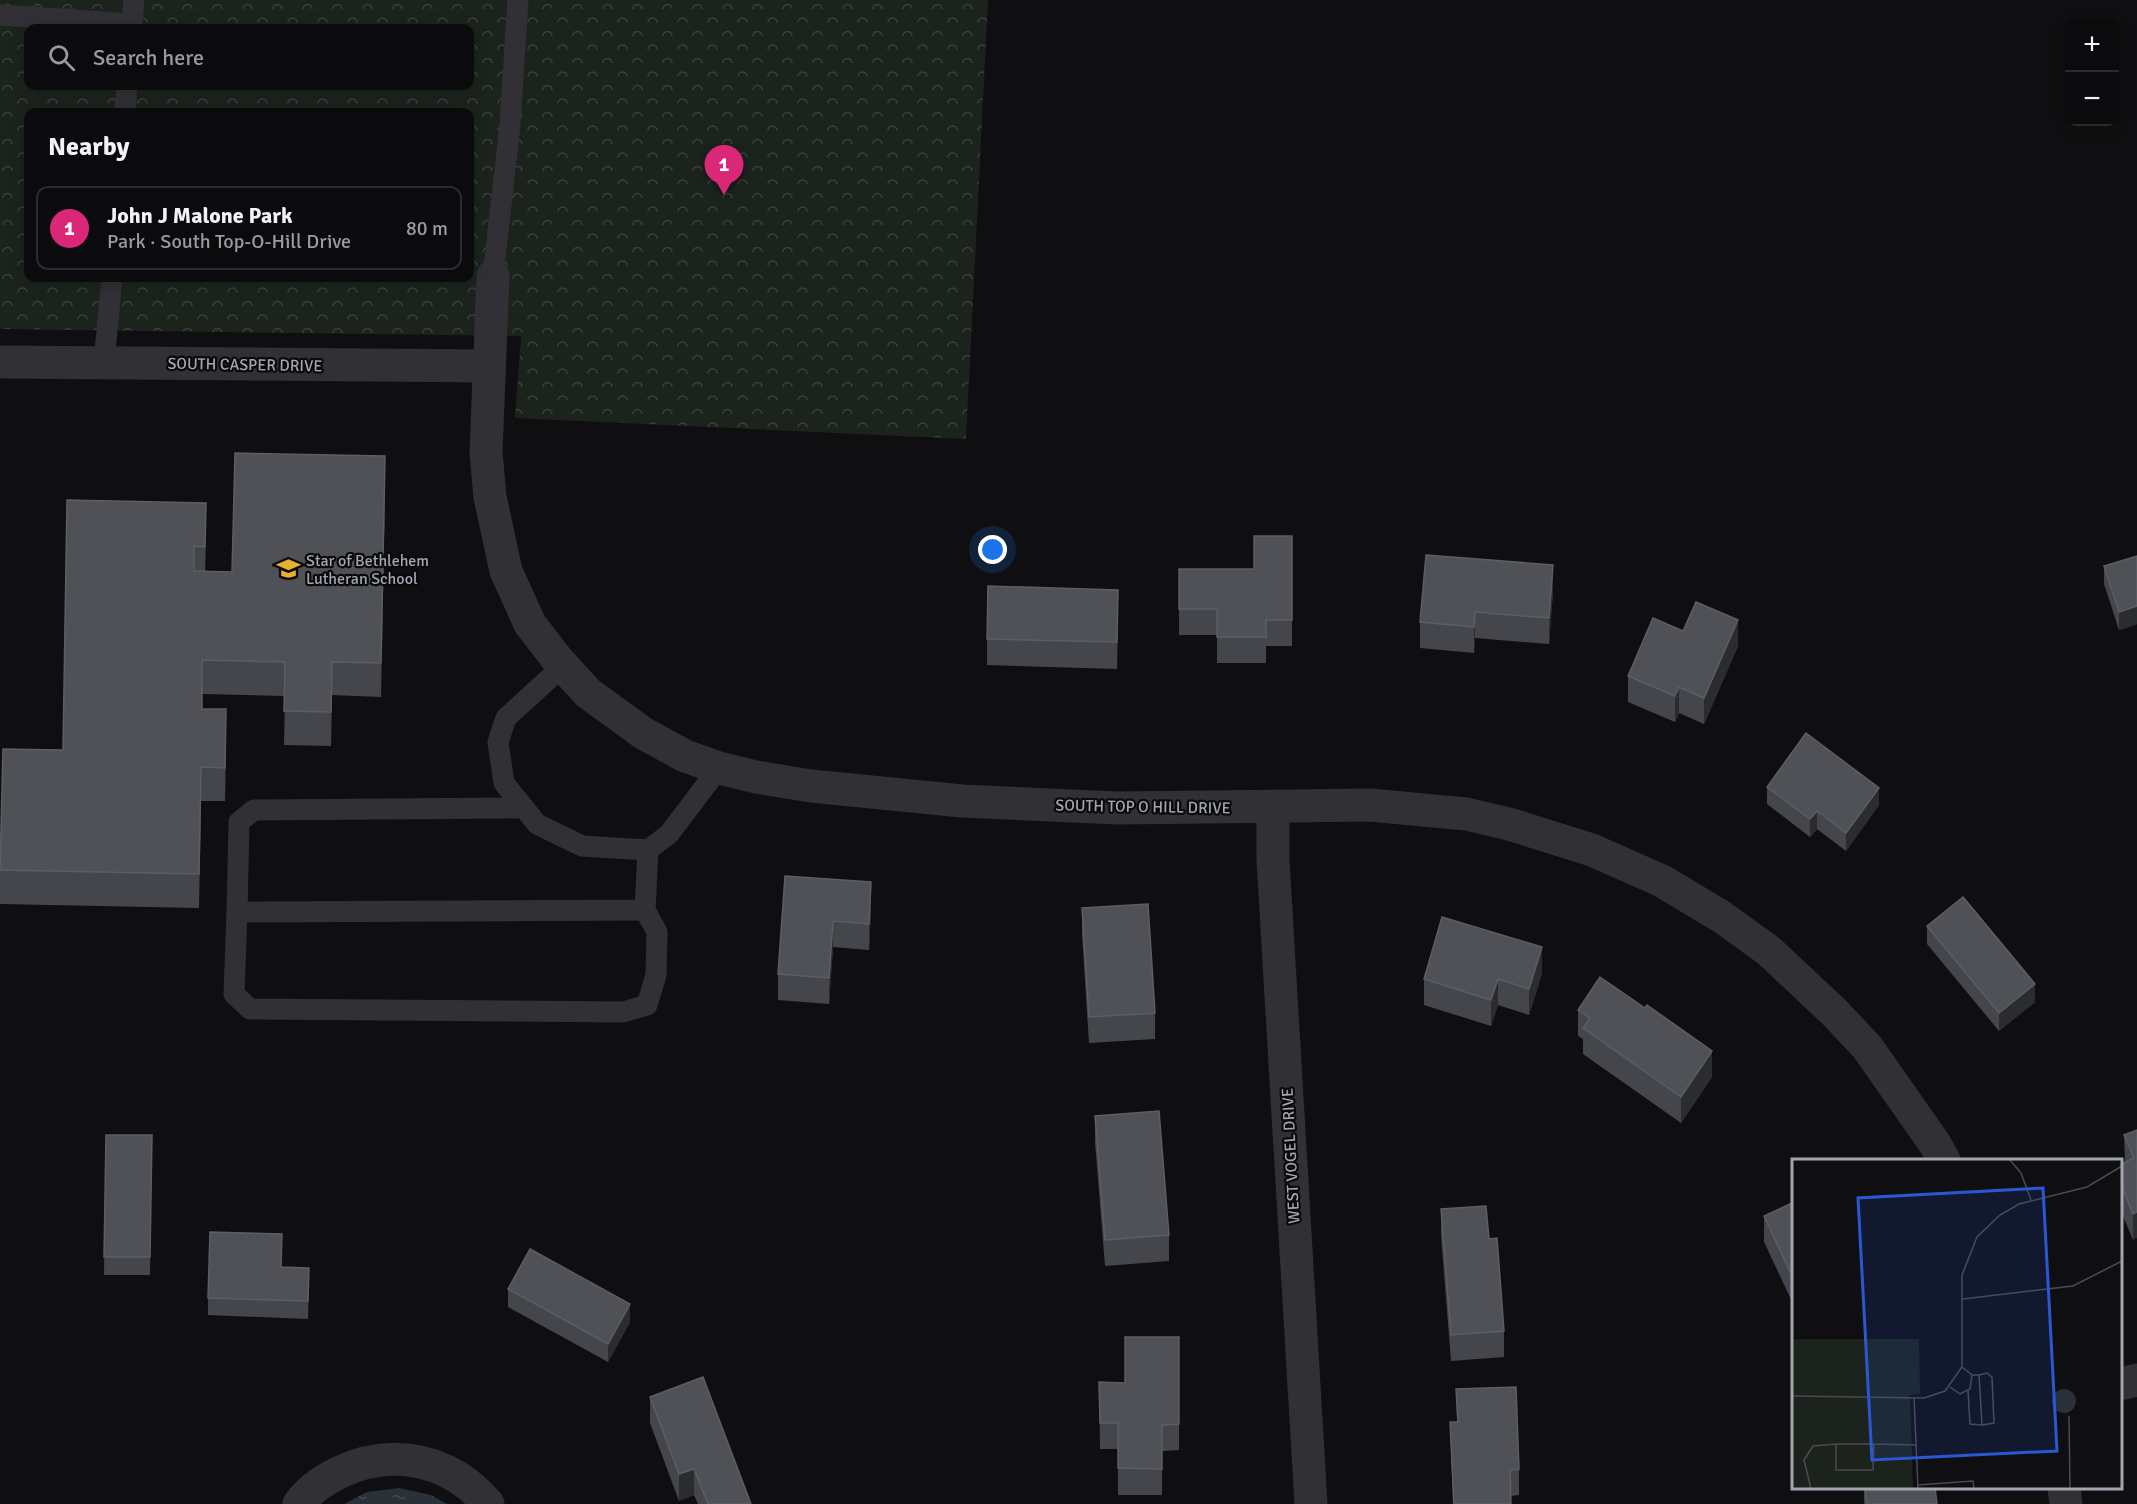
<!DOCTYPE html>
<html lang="en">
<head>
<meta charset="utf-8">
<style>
	:root { --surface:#0b0b0d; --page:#141416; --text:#f1f3f6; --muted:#9a9b9d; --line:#2b2b2e; --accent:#db2777 }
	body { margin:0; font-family:Signika,sans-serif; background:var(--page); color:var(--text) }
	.controls { position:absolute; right:18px; top:18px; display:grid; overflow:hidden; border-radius:12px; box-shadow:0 3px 15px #0003 }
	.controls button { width:54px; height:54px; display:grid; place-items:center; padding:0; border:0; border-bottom:2px solid var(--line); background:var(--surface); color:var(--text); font:30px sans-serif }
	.you { position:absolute; left:993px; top:550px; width:21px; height:21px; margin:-15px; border:4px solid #fff; border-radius:50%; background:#1a73e8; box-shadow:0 0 0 9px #1a73e833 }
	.badge { display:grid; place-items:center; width:39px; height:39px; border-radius:50%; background:var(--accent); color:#fff; font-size:20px; font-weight:700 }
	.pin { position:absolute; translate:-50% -50px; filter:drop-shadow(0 2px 3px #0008) }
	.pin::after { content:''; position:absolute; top:32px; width:21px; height:18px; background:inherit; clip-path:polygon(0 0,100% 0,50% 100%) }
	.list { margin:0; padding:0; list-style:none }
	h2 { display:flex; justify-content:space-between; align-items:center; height:78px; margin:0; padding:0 24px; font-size:26px }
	h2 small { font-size:20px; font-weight:400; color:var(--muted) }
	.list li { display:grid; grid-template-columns:39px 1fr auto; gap:18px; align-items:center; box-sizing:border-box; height:84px; margin:0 12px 12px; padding:0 12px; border:2px solid var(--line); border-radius:12px }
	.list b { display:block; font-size:22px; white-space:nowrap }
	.list p { margin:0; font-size:20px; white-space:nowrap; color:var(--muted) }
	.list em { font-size:20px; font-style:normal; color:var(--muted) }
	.icon { flex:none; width:33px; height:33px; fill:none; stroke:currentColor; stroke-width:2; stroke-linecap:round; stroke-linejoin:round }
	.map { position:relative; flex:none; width:2137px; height:1504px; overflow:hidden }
	.search { position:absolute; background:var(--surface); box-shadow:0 3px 15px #0003; left:24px; top:24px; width:450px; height:66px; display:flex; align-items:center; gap:15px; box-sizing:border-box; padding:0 21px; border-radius:12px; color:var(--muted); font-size:22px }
	.panel { position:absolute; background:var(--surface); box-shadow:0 3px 15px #0003; left:24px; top:108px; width:450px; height:174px; border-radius:12px }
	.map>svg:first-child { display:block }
</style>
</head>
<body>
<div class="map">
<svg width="2137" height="1504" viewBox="0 0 2137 1504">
	<defs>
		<pattern id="park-crowns" width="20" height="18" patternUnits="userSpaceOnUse" patternTransform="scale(1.5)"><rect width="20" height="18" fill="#1c231d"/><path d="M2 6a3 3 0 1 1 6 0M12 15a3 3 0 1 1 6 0" fill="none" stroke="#3a403b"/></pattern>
		<pattern id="water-ripples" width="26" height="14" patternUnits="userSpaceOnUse" patternTransform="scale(1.5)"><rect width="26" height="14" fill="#2a3138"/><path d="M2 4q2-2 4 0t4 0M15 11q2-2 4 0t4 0" fill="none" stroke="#464c52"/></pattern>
	</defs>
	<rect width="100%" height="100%" fill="#0f0f11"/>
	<path fill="url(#park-crowns)" fill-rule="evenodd" d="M 0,0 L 988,0 L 966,439 L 515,418 L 521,336 L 0,329 ZM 28,28 L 470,28 L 470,86 L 28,86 ZM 28,112 L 470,112 L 470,278 L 28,278 Z"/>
	<path fill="url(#water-ripples)" d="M 399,1488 L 431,1495 L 447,1504 L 344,1504 L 367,1492 Z"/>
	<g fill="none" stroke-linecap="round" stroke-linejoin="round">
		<g stroke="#313135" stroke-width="21">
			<path d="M 0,15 L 132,24 L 132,28"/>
			<path d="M 132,24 L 134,0"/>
			<path d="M 125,112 L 127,86"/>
			<path d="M 493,276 L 510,125 L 518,0"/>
			<path d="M 104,363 L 112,278"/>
			<path d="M 563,666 L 506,718 L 498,742 L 504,783 L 537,824 L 582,846 L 648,850 L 669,834 L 719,768"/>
			<path d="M 524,808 L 254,810 L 239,822 L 237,912 L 645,910 L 648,850"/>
			<path d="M 237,912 L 234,994 L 250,1009 L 623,1012 L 647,1005 L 656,975 L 657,932 L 645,910"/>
		</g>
		<g stroke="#313135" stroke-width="33">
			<path d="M 493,276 L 486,452 L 490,497 L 506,571 L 530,624 L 557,659 L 588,693 L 643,733 L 685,756 L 719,768 L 756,777 L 811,786 L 962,801 L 1118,808 L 1370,805 L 1466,814 L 1509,824 L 1592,850 L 1662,881 L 1722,917 L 1769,951 L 1834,1012 L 1867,1047 L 1935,1144 L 1944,1160"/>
			<path d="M 0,362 L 489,366"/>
			<path d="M 1273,807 L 1273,860 L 1311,1504"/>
			<path d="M 2120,1384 L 2137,1380"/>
			<path d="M 2064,1488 L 2066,1504"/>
			<path d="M 299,1504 C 308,1491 324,1480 338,1473 C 392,1447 450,1459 488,1504"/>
		</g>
	</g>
	<g fill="#45464c">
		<path d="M 385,490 L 381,697 L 332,695 L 331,746 L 284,745 L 285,696 L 202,694 L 202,709 L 226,743 L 225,801 L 201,801 L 199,908 L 0,904 L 0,870 L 63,750 L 67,500 L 206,537 L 205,571 L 232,572 Z"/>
		<path d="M 1292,536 L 1292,646 L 1266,646 L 1266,663 L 1217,663 L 1217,635 L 1179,635 L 1179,569 L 1254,569 Z"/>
		<path d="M 2137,556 L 2137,624 L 2119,630 L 2104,584 L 2104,566 Z"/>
		<path d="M 1553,591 L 1549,644 L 1475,638 L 1474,653 L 1420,648 L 1420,622 Z"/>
		<path d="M 1118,616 L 1117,669 L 987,665 L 987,639 Z"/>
		<path d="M 1683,631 L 1738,646 L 1704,724 L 1679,713 L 1675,722 L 1628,702 L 1628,676 Z"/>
		<path d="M 1767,787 L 1879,805 L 1846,851 L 1817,829 L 1810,837 L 1767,804 Z"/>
		<path d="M 785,876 L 871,908 L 869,950 L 833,947 L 829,1004 L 778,1000 L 778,974 Z"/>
		<path d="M 1082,908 L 1155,1013 L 1155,1039 L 1089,1043 L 1082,934 Z"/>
		<path d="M 1927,926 L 2035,1002 L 1999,1031 L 1927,944 Z"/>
		<path d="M 1542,973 L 1529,1015 L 1498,1005 L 1491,1026 L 1424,1005 L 1424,979 Z"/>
		<path d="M 1645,1008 L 1712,1077 L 1681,1123 L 1583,1054 L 1583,1039 L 1578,1036 L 1578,1010 Z"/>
		<path d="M 1095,1116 L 1169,1235 L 1169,1261 L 1105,1266 L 1095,1142 Z"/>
		<path d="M 2137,1130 L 2133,1240 L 2121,1211 L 2121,1164 L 2125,1162 L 2124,1135 Z"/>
		<path d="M 106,1135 L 152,1135 L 150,1275 L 104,1275 Z"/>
		<path d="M 1794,1202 L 1794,1306 L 1764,1242 L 1764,1216 Z"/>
		<path d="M 1441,1209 L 1489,1239 L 1504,1331 L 1504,1357 L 1451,1361 L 1441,1236 Z"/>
		<path d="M 281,1267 L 309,1286 L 308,1319 L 208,1315 L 208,1298 Z"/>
		<path d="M 508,1289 L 630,1322 L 608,1362 L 508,1307 Z"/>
		<path d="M 1179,1337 L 1179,1450 L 1162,1451 L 1162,1495 L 1118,1495 L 1118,1449 L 1100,1449 L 1099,1382 L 1125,1383 Z"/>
		<path d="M 1456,1389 L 1519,1469 L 1519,1495 L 1511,1496 L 1511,1504 L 1453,1504 L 1450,1422 L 1457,1422 Z"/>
		<path d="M 650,1397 L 751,1504 L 698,1504 L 694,1495 L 679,1501 L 650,1423 Z"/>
		<path d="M 1864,1488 L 1935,1488 L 1937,1504 L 1864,1504 Z"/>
	</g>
	<g fill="#2b2c30">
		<path d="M 385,456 L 385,490 L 381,697 L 381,663 Z"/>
		<path d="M 206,503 L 206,537 L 205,580 L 205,547 Z"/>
		<path d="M 1553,565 L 1553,591 L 1549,644 L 1549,618 Z"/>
		<path d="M 1118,590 L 1118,616 L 1117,669 L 1117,642 Z"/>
		<path d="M 2137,606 L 2137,624 L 2119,630 L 2119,612 Z"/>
		<path d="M 1475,612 L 1475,638 L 1474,653 L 1474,627 Z"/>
		<path d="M 1738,620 L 1738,646 L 1704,724 L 1704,698 Z"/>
		<path d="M 332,662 L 332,695 L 331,746 L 331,712 Z"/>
		<path d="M 1679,687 L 1679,713 L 1675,722 L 1675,696 Z"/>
		<path d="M 226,709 L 226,743 L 225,801 L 225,768 Z"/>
		<path d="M 201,767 L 201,801 L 199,908 L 199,874 Z"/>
		<path d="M 1879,788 L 1879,805 L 1846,851 L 1846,833 Z"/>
		<path d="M 1817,811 L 1817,829 L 1810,837 L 1810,819 Z"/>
		<path d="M 871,882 L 871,908 L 869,950 L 869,924 Z"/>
		<path d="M 833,921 L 833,947 L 829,1004 L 829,978 Z"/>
		<path d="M 1542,947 L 1542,973 L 1529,1015 L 1529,989 Z"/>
		<path d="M 1498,979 L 1498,1005 L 1491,1026 L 1491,1000 Z"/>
		<path d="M 2035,984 L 2035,1002 L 1999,1031 L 1999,1013 Z"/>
		<path d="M 1712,1051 L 1712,1077 L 1681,1123 L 1681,1097 Z"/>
		<path d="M 2137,1212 L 2137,1238 L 2133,1240 L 2133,1214 Z"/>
		<path d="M 630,1304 L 630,1322 L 608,1362 L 608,1344 Z"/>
		<path d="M 694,1469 L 694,1495 L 679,1501 L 679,1474 Z"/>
	</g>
	<g fill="#4f5157" stroke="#5c5e65" stroke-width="1.5">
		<path d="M 235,453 L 385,456 L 381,663 L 332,662 L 331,712 L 284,711 L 285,662 L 202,660 L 202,709 L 226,709 L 225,768 L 201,767 L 199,874 L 0,870 L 3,749 L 63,750 L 67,500 L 206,503 L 205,547 L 194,546 L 194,571 L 232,572 Z"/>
		<path d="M 1254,536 L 1292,536 L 1292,620 L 1266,620 L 1266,637 L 1217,637 L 1217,609 L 1179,609 L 1179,569 L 1254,569 Z"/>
		<path d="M 1426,555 L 1553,565 L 1549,618 L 1475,612 L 1474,627 L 1420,622 Z"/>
		<path d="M 2137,556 L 2137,606 L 2119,612 L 2104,566 Z"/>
		<path d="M 988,586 L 1118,590 L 1117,642 L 987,639 Z"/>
		<path d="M 1696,602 L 1738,620 L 1704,698 L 1679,687 L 1675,696 L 1628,676 L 1653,618 L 1683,631 Z"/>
		<path d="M 1806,733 L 1879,788 L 1846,833 L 1817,811 L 1810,819 L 1767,787 Z"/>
		<path d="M 785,876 L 871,882 L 869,924 L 833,921 L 829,978 L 778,974 Z"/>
		<path d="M 1963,897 L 2035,984 L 1999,1013 L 1927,926 Z"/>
		<path d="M 1148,904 L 1155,1013 L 1089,1017 L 1082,908 Z"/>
		<path d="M 1442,917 L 1542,947 L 1529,989 L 1498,979 L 1491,1000 L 1424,979 Z"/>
		<path d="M 1600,977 L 1645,1008 L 1647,1005 L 1712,1051 L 1681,1097 L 1583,1028 L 1590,1018 L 1578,1010 Z"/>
		<path d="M 1159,1111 L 1169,1235 L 1105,1240 L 1095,1116 Z"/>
		<path d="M 2137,1130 L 2137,1212 L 2133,1214 L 2121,1185 L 2121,1164 L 2134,1158 L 2124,1135 Z"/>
		<path d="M 106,1135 L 152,1135 L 150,1257 L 104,1257 Z"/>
		<path d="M 1794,1202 L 1794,1280 L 1764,1216 Z"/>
		<path d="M 1486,1206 L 1489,1239 L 1497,1238 L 1504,1331 L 1451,1335 L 1441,1209 Z"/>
		<path d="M 210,1232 L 282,1234 L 281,1267 L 309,1268 L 308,1301 L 208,1298 Z"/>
		<path d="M 530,1249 L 630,1304 L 608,1344 L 508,1289 Z"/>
		<path d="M 1125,1337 L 1179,1337 L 1179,1424 L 1162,1425 L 1162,1469 L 1118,1468 L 1118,1423 L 1100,1423 L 1099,1382 L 1125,1383 Z"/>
		<path d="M 703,1377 L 751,1504 L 708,1504 L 694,1469 L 679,1474 L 650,1397 Z"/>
		<path d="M 1516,1387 L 1519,1469 L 1510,1470 L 1511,1504 L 1454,1504 L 1450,1422 L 1458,1422 L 1456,1389 Z"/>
		<path d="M 1865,1488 L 1935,1488 L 1937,1504 L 1867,1504 Z"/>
	</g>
	<defs>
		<symbol id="school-bare" viewBox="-9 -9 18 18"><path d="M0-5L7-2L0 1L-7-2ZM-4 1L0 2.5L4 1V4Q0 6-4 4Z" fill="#e9af2f" stroke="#0a0a0c" stroke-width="2.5" paint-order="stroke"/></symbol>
	</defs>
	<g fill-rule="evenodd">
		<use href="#school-bare" x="272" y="552" width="33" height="33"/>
	</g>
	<g text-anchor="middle" stroke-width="4.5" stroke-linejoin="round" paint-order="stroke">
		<g font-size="16" fill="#a1a6b1" stroke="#0a0a0c">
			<text transform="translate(245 364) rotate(1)" y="6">SOUTH CASPER DRIVE</text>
			<text transform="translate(1143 806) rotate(1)" y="6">SOUTH TOP O HILL DRIVE</text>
			<text transform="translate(1290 1156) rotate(-93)" y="6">WEST VOGEL DRIVE</text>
		</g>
		<g font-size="16" fill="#a1a6b1" stroke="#0a0a0c" text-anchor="start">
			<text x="306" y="566">Star of Bethlehem<tspan x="306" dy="18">Lutheran School</tspan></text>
		</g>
	</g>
	<g transform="translate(1792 1159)">
		<rect width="330" height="330" fill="#0f0f11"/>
		<path d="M 0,180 L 127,180 L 128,235 L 118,236 L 121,330 L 0,330 Z" fill="#1c231d"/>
		<path d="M260 242a12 12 0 1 1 24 0a12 12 0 1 1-24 0Z" fill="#2a3138"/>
		<path fill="none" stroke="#494b51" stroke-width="1.5" d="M 217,0 L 229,14 L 239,41M 171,140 L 281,127 L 330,102M 187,216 L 195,214 L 200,218 L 202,264 L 190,266M 158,228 L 168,235 L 178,230 L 180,216 L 170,208M 176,232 L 178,265 L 190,266 L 187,216 L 180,216M 0,237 L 132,239 L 153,232 L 170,208 L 170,116 L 185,78 L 208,56 L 227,45 L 295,28 L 330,7M 122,239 L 126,330M 277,257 L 278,330M 44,285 L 82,285M 125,326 L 181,322 L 182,330M 19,330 L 12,301 L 21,287 L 44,285 L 44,311 L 81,311 L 82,285 L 124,286"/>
		<path fill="#2a57d4" fill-opacity="0.15" stroke="#2a57d4" stroke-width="3" d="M 251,29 L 265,292 L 80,301 L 66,39 Z"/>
		<rect width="330" height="330" fill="none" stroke="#a1a6b1" stroke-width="3"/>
	</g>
</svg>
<div class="controls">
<button>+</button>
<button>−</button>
</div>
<div class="you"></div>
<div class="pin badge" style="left:724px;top:195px">1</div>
<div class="search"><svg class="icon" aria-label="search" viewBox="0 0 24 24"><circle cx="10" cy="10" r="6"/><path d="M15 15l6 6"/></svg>Search here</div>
<section class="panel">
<h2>Nearby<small></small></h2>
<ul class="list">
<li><span class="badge">1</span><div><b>John J Malone Park</b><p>Park · South Top-O-Hill Drive</p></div><em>80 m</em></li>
</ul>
</section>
</div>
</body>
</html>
